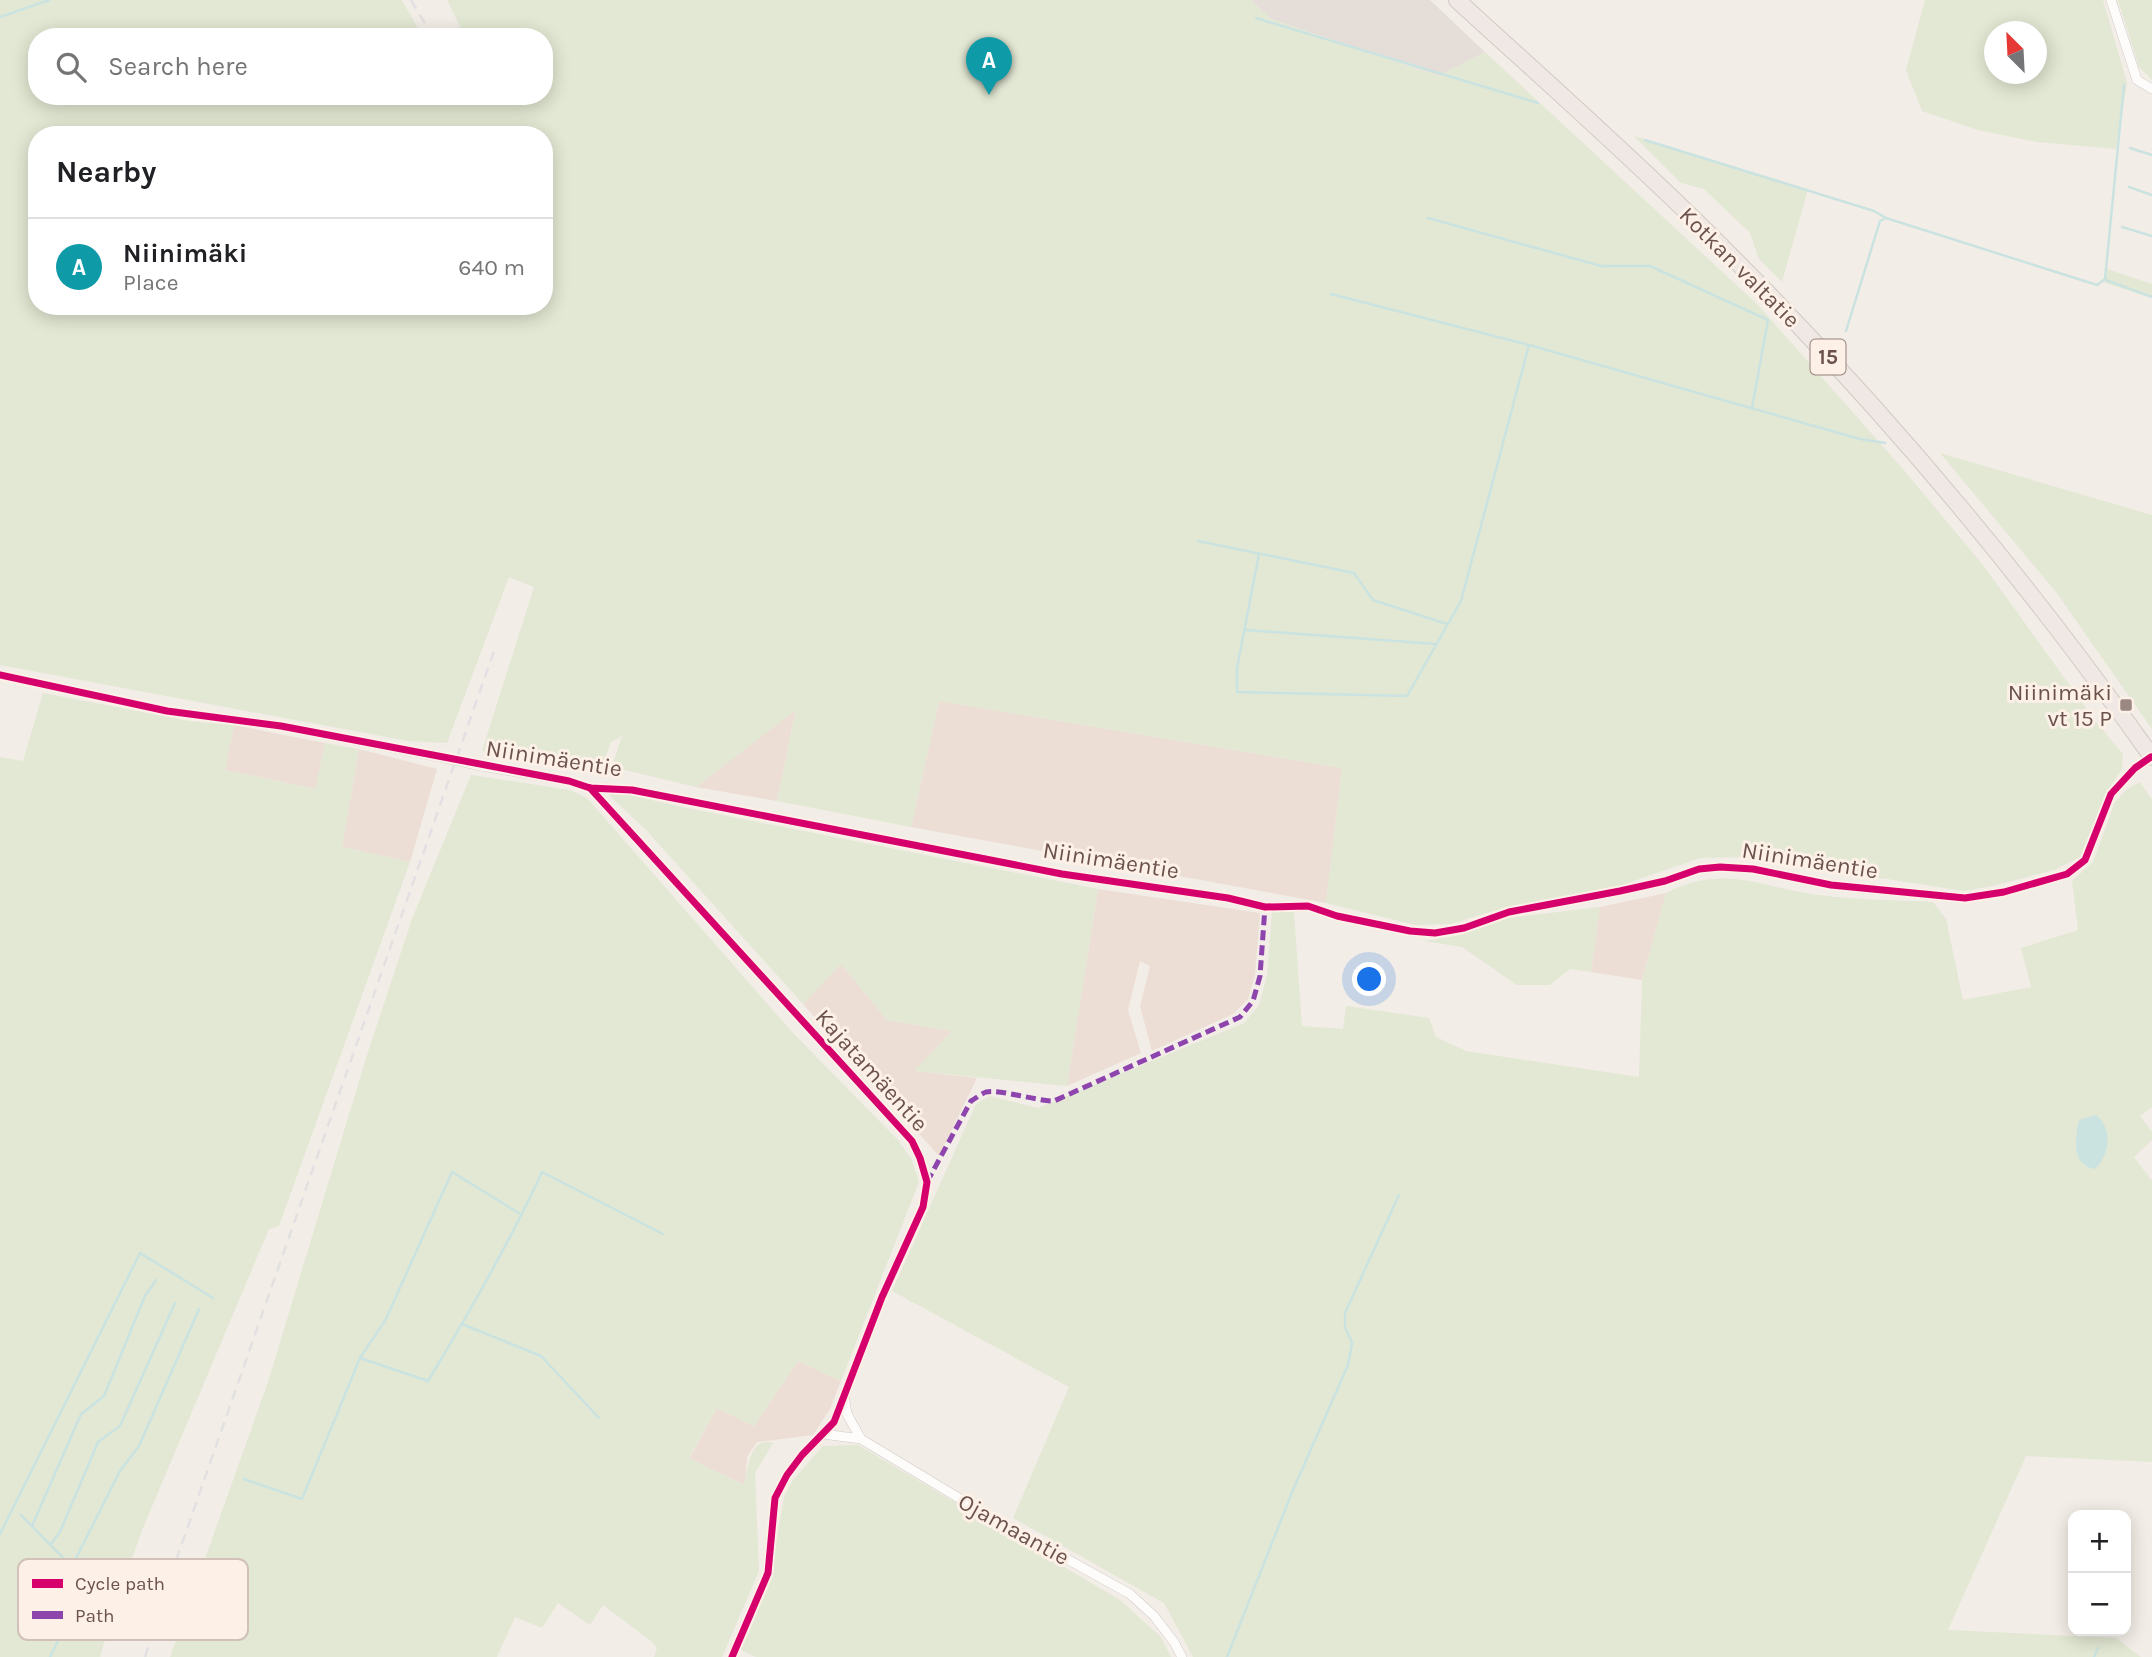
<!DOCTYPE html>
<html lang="en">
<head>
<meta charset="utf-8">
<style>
	:root { --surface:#fff; --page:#f2f2f2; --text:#202124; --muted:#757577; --line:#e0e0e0; --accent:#db2777 }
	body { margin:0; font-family:Karla,sans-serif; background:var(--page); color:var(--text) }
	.controls { position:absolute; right:21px; bottom:21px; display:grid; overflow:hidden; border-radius:14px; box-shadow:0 4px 18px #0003 }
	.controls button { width:63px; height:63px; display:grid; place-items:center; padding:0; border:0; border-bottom:2px solid var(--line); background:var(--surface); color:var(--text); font:35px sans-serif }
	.compass { position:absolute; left:1984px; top:21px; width:63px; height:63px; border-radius:50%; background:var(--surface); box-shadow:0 4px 18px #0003; rotate:336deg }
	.you { position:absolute; left:1370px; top:980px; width:24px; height:24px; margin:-18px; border:5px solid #fff; border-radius:50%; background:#1a73e8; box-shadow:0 0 0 10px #1a73e833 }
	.badge { display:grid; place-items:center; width:46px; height:46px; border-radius:50%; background:var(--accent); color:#fff; font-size:23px; font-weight:700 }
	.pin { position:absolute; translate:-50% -58px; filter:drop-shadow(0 2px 4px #0008) }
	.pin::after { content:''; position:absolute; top:37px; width:24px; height:21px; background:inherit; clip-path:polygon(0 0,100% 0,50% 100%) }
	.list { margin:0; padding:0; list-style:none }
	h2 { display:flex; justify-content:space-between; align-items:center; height:91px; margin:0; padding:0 28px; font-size:30px }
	h2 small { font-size:23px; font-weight:400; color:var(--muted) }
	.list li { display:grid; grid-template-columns:46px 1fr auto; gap:21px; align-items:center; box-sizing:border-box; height:98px; padding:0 28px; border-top:2px solid var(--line) }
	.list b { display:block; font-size:26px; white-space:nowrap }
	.list p { margin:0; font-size:23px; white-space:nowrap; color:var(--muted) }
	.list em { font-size:23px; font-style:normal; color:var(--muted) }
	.icon { flex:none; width:38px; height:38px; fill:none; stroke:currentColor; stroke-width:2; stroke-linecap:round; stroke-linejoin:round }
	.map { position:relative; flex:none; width:2152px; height:1657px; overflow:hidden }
	.search { position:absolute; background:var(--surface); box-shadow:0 4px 18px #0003; left:28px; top:28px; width:525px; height:77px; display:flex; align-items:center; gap:18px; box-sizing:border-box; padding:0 24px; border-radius:28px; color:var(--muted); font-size:26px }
	.panel { position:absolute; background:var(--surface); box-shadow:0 4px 18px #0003; left:28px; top:126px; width:525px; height:189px; border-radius:28px }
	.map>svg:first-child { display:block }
</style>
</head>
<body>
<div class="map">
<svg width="2152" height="1657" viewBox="0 0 2152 1657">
	<rect width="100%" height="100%" fill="#f3ede7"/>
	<g fill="#ecded5">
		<path d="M 939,701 L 1342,768 L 1326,903 L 911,827 Z"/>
		<path d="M 796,709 L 777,801 L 696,787 Z"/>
		<path d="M 234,725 L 325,743 L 316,789 L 225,770 Z"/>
		<path d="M 359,749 L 437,769 L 410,862 L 342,847 Z"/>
		<path d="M 1098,889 L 1260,913 L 1255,975 L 1248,999 L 1233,1014 L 1152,1051 L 1140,1006 L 1150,966 L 1140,961 L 1128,1010 L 1141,1053 L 1067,1086 Z"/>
		<path d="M 1666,893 L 1642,980 L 1591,972 L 1600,907 Z"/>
		<path d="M 841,964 L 887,1020 L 952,1031 L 915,1071 L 977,1078 L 939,1156 L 803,1004 Z"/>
		<path d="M 798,1361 L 841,1381 L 830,1409 L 813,1435 L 757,1442 L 747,1457 L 745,1485 L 689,1459 L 717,1408 L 754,1426 Z"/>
	</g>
	<path fill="#e5ddd8" d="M 1251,0 L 1430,0 L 1485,52 L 1439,76 L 1271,19 Z"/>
	<g fill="#e2e8d3" fill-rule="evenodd">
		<path d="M 0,0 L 402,0 L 423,37 L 37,37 L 37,96 L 443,96 L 445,104 L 458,96 L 544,96 L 544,37 L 465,37 L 447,0 L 1251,0 L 1271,19 L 1438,76 L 1485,52 L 1757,304 L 1903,469 L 1983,565 L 2097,723 L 2123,754 L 2122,769 L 2106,793 L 2080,857 L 2054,870 L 1993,886 L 1964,891 L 1887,879 L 1827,873 L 1744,857 L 1700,858 L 1622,885 L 1506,907 L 1451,924 L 1415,925 L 1326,903 L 1342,768 L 939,701 L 911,827 L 777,801 L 796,710 L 696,787 L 616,768 L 614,760 L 622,736 L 611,742 L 600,772 L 482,751 L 534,587 L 509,577 L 447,743 L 408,741 L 0,665 ZM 37,135 L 544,135 L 544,306 L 37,306 Z"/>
		<path d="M 1925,0 L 2103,0 L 2127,83 L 2116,149 L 2037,142 L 1978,130 L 1922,111 L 1906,70 ZM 1994,32 L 2036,32 L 2036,74 L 1994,74 Z"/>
		<path d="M 2118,0 L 2152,0 L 2152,80 L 2139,67 Z"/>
		<path d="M 1634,136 L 1808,189 L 1782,282 L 1759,259 L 1750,233 L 1704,189 L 1681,183 Z"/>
		<path d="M 2107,269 L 2152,284 L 2152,298 L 2105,283 Z"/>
		<path d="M 1940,453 L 2152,515 L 2152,729 L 2056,592 Z"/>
		<path d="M 43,693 L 189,721 L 234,725 L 225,770 L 315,789 L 325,743 L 359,749 L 342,847 L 410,862 L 279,1226 L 269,1229 L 143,1528 L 112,1613 L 100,1657 L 0,1657 L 0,757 L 23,761 Z"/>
		<path d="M 471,775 L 570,790 L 587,798 L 793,1033 L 898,1140 L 912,1160 L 919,1182 L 841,1381 L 798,1361 L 754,1426 L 717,1408 L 689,1458 L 744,1485 C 748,1470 749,1436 773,1443 L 755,1473 L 759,1571 L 722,1657 L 654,1657 L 657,1648 L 651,1641 L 603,1605 L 590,1625 L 558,1603 L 542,1628 L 515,1617 L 497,1657 L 170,1657 L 268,1382 L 367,1055 L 412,919 Z"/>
		<path d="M 2140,782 L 2152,800 L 2152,1107 L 2140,1116 L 2152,1132 L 2152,1140 L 2134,1157 L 2152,1181 L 2152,1462 L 2026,1456 L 1948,1630 L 2116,1638 L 2141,1657 L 1193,1657 L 1164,1603 L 1013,1518 L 1069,1387 L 892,1291 L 976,1104 L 990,1096 L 1038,1108 L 1244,1023 L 1259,1005 L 1267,975 L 1272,911 L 1294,912 L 1302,1026 L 1343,1029 L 1346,1006 L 1429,1018 L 1436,1037 L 1466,1051 L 1639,1077 L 1642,980 L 1666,893 C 1725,863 1762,888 1819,895 C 1856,900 1895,900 1933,902 L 1946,919 L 1963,1000 L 2031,987 L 2021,948 L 2078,930 L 2072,881 L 2093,862 L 2115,802 L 2127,789 Z"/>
		<path d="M 616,791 L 677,806 L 1098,889 L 1067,1086 L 914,1071 L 952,1031 L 887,1020 L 841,964 L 803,1004 L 647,831 L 609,795 Z"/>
		<path d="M 1600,907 L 1591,972 L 1570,969 L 1550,985 L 1517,985 L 1462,947 L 1424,941 L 1461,935 L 1508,918 Z"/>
		<path d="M 858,1445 L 1120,1600 L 1161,1637 L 1171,1657 L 756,1657 L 741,1650 L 774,1574 L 774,1554 L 784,1497 L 793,1480 L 823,1446 Z"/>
	</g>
	<path fill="#cae3e1" d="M 2096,1115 C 2113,1129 2110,1154 2095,1169 C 2071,1165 2075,1139 2079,1120 Z"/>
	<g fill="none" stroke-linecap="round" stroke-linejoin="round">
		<g stroke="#cae3e1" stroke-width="2.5">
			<path d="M 0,17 L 49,0"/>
			<path d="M 1256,18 L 1538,103"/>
			<path d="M 1645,140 L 1874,211 L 1886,218 L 2097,285 L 2105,279 L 2124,85"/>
			<path d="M 2130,148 L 2152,155"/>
			<path d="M 2129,187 L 2152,195"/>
			<path d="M 1428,218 L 1601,266 L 1650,266 L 1768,320 L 1752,408"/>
			<path d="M 2122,227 L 2152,236"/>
			<path d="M 2106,280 L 2152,297"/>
			<path d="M 1331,294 L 1529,345 L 1860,439 L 1885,443"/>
			<path d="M 1846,331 L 1880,221 L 1884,219"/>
			<path d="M 1198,541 L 1354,573 L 1373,600 L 1447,624"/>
			<path d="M 1259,554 L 1237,668 L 1237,692 L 1407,696 L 1461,601 L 1529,345"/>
			<path d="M 1246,630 L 1436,644"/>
			<path d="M 462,1324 L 541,1356 L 599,1418"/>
			<path d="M 360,1358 L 428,1381 C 469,1313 509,1244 542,1172 L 663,1234"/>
			<path d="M 244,1479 L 302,1499 L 360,1358 L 385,1321 L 452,1172 L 522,1215"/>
			<path d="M 21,1515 L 87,1582 L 50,1657"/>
			<path d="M 32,1526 L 81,1414 L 104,1396 L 145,1296 L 156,1280"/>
			<path d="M 0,1534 L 140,1253 L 213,1298"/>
			<path d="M 51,1544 L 60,1532 L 98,1442 L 120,1426 L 175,1303"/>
			<path d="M 72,1566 L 120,1471 L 139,1446 L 199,1309"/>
			<path d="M 1227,1657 L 1293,1490 L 1348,1365 L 1352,1343 L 1345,1327 L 1345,1313 L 1399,1195"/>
			<path d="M 2094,1657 L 2098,1648"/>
		</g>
		<defs>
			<g id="minor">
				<path d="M 2111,0 L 2137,80 L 2152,89"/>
				<path d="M 0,675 L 167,711 L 281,726 L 430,755"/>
				<path d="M 482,766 L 569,781 L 590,788 L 632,790 L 1062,874 L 1228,898 L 1265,907 L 1308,906 L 1337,916 L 1410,931 L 1435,933 L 1464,928 L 1509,912 L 1620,891 L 1665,881 L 1699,869 L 1720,867 L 1753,869 L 1831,885 L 1965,898 L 2004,892 L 2067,874 L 2085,860 L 2111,794 L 2135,768 L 2151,757"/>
				<path d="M 590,788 L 912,1141 L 920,1158 L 927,1182 L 923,1207 L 882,1297 L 834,1422 L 802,1455 L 787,1475 L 775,1498 L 768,1573 L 732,1657"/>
				<path d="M 844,1395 L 847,1414 L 861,1439"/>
				<path d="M 823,1434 L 861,1439 L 982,1512 L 1130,1594 L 1154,1616 L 1174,1642 L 1182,1657"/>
			</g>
			<path id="trunk" d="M 1457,0 C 1540,76 1625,151 1705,230 C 1870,392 2019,569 2152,757"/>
		</defs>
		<use href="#minor" stroke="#d2cac6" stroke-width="10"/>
		<use href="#trunk" stroke="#d2c9c5" stroke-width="18"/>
		<use href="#minor" stroke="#fdfcfb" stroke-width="9"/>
		<use href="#trunk" stroke="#efe8e4" stroke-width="16"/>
		<g stroke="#e2e0e2" stroke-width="2.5" stroke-dasharray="10 7" stroke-linecap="butt">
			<path d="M 411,0 L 433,37"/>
			<path d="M 145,1657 L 166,1589 L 494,651"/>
		</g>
		<defs>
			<path id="minor-bridge" d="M 430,755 L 482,766"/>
		</defs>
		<use href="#minor-bridge" stroke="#d2cac6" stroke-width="10" stroke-linecap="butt"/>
		<use href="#minor-bridge" stroke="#fdfcfb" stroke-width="9"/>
		<path stroke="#8e44ad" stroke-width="5" stroke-dasharray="10 5" stroke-linecap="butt" d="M 927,1182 L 971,1101 C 976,1098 981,1094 986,1092 C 1000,1089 1036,1101 1054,1101 L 1240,1017 L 1253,1001 L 1260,976 L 1265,907"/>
		<defs>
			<g id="cycleway">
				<path d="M 0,675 L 167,711 L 281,726 L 569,781 L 590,788 L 632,790 L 1062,874 L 1228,898 L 1265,907 L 1308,906 L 1337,916 L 1410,931 L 1435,933 L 1464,928 L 1509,912 L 1620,891 L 1665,881 L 1699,869 L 1720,867 L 1753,869 L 1831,885 L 1965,898 L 2004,892 L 2067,874 L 2085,860 L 2111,794 L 2135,768 L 2151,757"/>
				<path d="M 590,788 L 912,1141 L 920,1158 L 927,1182 L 923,1207 L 882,1297 L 834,1422 L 802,1455 L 787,1475 L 775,1498 L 768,1573 L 732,1657"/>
			</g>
		</defs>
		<use href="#cycleway" stroke="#fcf0e7" stroke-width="11"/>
		<use href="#cycleway" stroke="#d6006c" stroke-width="7"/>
	</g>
	<rect fill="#9b8882" stroke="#fcf0e7" stroke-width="2.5" x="2119" y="698" width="14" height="14" rx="3.5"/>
	<g text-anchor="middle" stroke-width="6" stroke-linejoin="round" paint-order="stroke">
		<rect fill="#fcf0e7" stroke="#97817a" stroke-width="2" x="1810.5" y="339.5" width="35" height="35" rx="5"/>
		<g font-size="21" font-weight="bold" fill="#6c524c">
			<text x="1828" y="364">15</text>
		</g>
		<g font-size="23" fill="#6c524c" stroke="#fcf0e7">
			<text transform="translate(1740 267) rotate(45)" y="8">Kotkan valtatie</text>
			<text transform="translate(554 758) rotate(9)" y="8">Niinimäentie</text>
			<text transform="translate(1111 860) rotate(9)" y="8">Niinimäentie</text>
			<text transform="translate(1810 860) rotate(9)" y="8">Niinimäentie</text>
			<text transform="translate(872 1070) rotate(48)" y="8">Kajatamäentie</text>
			<text transform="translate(1014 1529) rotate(29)" y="8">Ojamaantie</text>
		</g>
		<g font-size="23" fill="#6c524c" stroke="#fcf0e7" text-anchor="end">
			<text x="2112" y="700">Niinimäki<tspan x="2112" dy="26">vt 15 P</tspan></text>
		</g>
	</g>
	<rect x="18" y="1559" width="230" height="81" rx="10" fill="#fcf0e7" stroke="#d1c1b8" stroke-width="2"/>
	<rect x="32" y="1579" width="31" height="9" fill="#d6006c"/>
	<rect x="32" y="1611" width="31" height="8" fill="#8e44ad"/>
	<g font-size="19" fill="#6c524c">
		<text x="75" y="1590">Cycle path</text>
		<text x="75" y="1622">Path</text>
	</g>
</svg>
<div class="controls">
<button>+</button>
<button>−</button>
</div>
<svg class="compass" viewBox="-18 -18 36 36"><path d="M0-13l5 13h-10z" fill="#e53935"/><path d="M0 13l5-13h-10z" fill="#757577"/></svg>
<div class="you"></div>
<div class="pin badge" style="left:989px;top:95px;background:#0f9aa8">A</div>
<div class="search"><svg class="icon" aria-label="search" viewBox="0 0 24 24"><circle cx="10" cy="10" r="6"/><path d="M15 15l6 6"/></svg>Search here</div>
<section class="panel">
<h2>Nearby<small></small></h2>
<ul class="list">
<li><span class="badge" style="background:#0f9aa8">A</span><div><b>Niinimäki</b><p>Place</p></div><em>640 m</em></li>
</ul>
</section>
</div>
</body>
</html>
